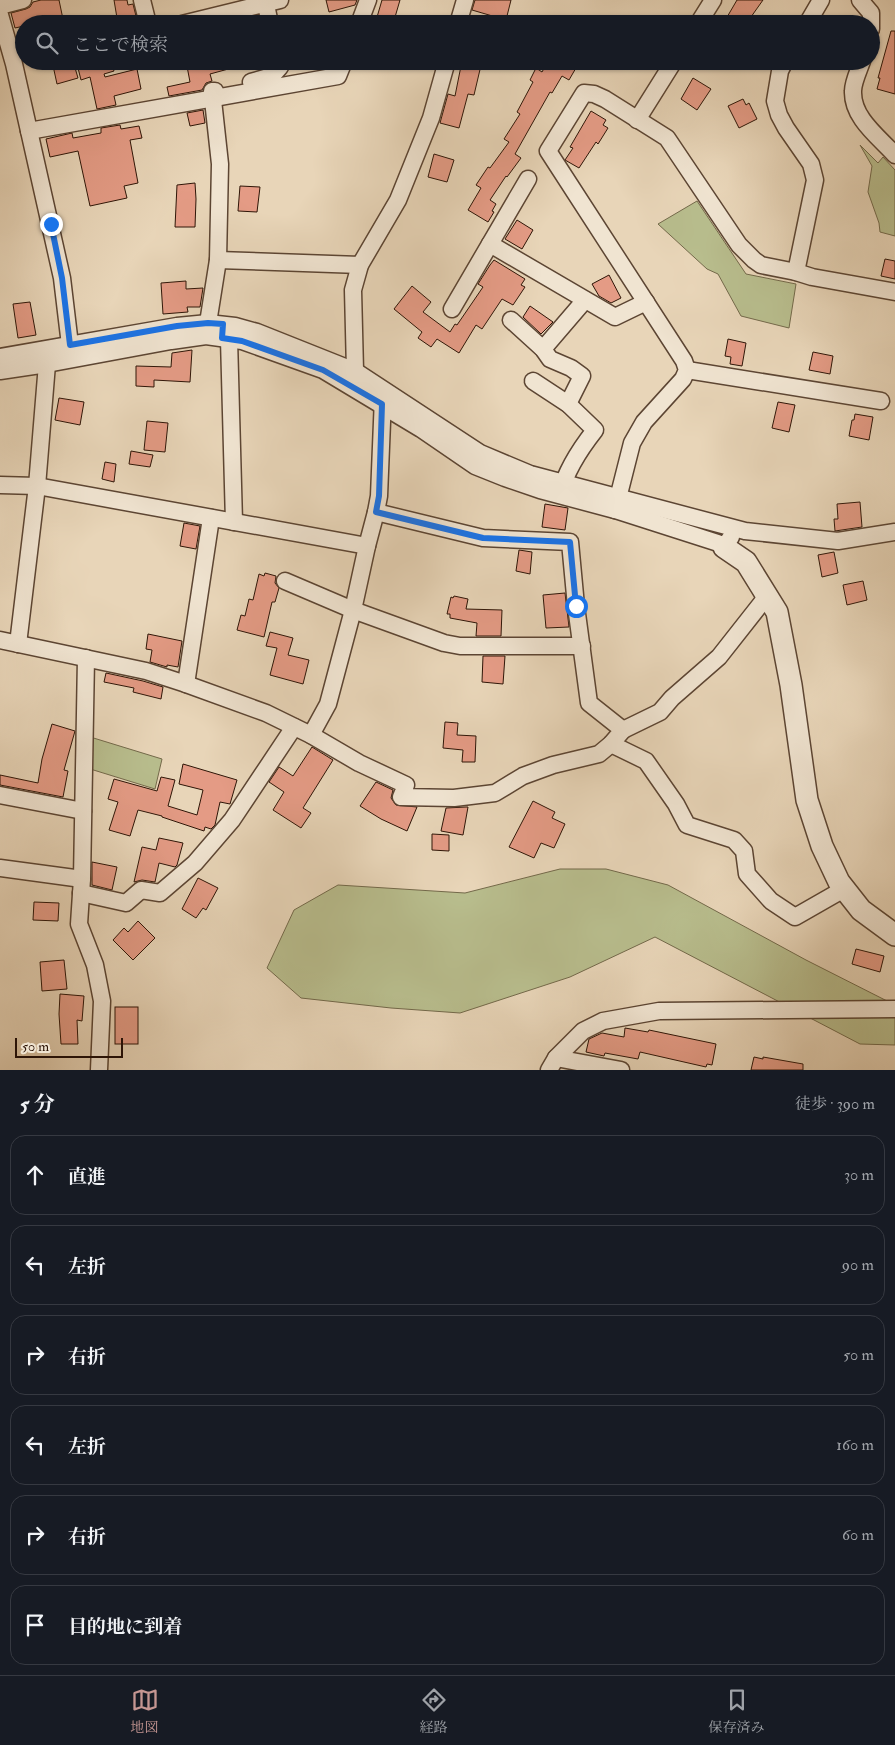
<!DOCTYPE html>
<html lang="ja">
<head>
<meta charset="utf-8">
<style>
	:root { --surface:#171b24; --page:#20242c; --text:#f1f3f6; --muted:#9ea1a6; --line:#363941; --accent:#c59692 }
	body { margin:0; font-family:"IM FELL Double Pica","Noto Serif JP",serif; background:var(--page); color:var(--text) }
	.scale { position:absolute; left:15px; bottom:12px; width:108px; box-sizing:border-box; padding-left:5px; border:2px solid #2e1507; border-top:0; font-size:14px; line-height:18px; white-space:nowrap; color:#2e1507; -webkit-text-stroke:4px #f0e4d1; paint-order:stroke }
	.stop { position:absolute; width:15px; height:15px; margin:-11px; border:4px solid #1a73e8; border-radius:50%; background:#fff }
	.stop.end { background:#1a73e8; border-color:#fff; box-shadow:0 1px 5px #0008 }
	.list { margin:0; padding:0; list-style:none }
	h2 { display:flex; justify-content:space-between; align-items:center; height:65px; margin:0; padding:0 20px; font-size:21px }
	h2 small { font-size:16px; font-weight:400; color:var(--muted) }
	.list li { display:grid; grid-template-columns:32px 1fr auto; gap:15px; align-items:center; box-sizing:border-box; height:80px; margin:0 10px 10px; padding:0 10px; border:1px solid var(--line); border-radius:15px }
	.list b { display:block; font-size:19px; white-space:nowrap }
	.list em { font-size:16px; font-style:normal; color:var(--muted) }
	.icon { flex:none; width:28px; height:28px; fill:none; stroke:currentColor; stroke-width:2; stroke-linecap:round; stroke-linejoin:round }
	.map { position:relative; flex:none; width:895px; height:1070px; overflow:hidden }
	.search { position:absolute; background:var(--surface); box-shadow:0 1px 4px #0004; left:15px; right:15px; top:15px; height:55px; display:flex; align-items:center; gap:12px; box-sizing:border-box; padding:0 18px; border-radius:28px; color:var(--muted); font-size:19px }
	.sheet { height:605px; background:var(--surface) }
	nav { display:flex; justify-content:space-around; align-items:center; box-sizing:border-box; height:70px; border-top:1px solid var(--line); background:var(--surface); font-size:14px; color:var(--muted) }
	nav a { display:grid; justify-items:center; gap:2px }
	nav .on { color:var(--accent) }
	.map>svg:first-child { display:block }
</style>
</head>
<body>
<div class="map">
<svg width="895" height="1070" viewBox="0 0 895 1070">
	<rect width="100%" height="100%" fill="#e8d5b8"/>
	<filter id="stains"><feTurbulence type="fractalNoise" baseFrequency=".004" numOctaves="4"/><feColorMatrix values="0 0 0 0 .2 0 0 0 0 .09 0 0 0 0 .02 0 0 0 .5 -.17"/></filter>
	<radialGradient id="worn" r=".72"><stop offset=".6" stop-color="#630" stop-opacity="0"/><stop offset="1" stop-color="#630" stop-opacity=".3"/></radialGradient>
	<g fill="#b8bd8d" stroke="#73694a">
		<path d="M 860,145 L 878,163 L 883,157 L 895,170 L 895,236 L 880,232 L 879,223 L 868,192 L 872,166 Z"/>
		<path d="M 697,201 L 746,274 L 796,284 L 789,328 L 741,316 L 718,274 L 707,269 L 658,224 Z"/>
		<path d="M 87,736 L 162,759 L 155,789 L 87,768 Z"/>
		<path d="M 560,869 L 606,869 L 668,885 L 806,960 L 895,1005 L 895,1045 L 860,1044 L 655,937 L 570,977 L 460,1013 L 391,1008 L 301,998 L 267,968 L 294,910 L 338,885 L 465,893 Z"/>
	</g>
	<g fill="#e49b85" stroke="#2e1507">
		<path d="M 41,0 L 59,0 L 64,24 L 24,24 L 24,26 L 15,28 L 11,13 L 26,9 L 30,7 L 33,2 Z"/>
		<path d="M 114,0 L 127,0 L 128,5 L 133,4 L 138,24 L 118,24 Z"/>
		<path d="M 326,0 L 357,0 L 355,5 L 329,12 Z"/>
		<path d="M 382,0 L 400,0 L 393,24 L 375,24 Z"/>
		<path d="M 475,0 L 511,0 L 506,20 L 472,10 Z"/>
		<path d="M 737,0 L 763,0 L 746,24 L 723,24 Z"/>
		<path d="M 891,31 L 895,31 L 895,94 L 877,89 L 880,78 L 878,78 Z"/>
		<path d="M 52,61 L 73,61 L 78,78 L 57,84 Z"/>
		<path d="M 111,61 L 114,71 L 104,74 L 105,77 L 137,69 L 141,89 L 114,96 L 116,105 L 97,109 L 90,77 L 81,80 L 78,68 Z"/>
		<path d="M 186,61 L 242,61 L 243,65 L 210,74 L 212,81 L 206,83 L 202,90 L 169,96 L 167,87 L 190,82 Z"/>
		<path d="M 462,61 L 482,61 L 474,95 L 468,94 L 459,128 L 440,123 L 448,94 L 455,96 Z"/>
		<path d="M 548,61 L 580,61 L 569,80 L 562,76 L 552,93 L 550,92 L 515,154 L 521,158 L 507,177 L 506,176 L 490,200 L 496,204 L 492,211 L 494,212 L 488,222 L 468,210 L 481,188 L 476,185 L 488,167 L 490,168 L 509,142 L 504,139 L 520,114 L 517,112 L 533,82 L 530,80 L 536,68 L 542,72 Z"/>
		<path d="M 693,78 L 711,89 L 697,110 L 681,99 Z"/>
		<path d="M 743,99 L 746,105 L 749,103 L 757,119 L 739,128 L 728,106 Z"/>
		<path d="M 203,110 L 205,123 L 190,126 L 187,113 Z"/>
		<path d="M 591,111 L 606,120 L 603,125 L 608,128 L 598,144 L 596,142 L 579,168 L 565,160 L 573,148 L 570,147 Z"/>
		<path d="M 120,125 L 121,129 L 139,126 L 142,138 L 130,140 L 138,183 L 124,186 L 127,198 L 90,206 L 78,151 L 50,157 L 46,139 L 72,133 L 73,138 L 101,133 L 101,128 Z"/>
		<path d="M 434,154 L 454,160 L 447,182 L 428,177 Z"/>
		<path d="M 195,183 L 196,199 L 195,227 L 175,227 L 177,185 Z"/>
		<path d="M 240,186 L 260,187 L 257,212 L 238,211 Z"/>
		<path d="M 517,220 L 533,230 L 522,249 L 505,239 Z"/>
		<path d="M 885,259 L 895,261 L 895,279 L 881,276 Z"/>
		<path d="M 494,260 L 525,279 L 521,285 L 525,287 L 513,305 L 502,299 L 482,329 L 476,325 L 459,353 L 437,339 L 431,347 L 418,338 L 422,332 L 394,309 L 412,286 L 431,302 L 423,312 L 450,332 L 455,324 L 457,325 L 483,287 L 478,284 L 490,265 Z"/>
		<path d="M 609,275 L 621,298 L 611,303 L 599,296 L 592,284 Z"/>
		<path d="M 186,281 L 186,289 L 203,288 L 200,307 L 187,307 L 188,312 L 163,314 L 161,283 Z"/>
		<path d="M 30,302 L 36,335 L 18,338 L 13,304 Z"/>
		<path d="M 530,306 L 553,322 L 541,334 L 523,317 Z"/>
		<path d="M 728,339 L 746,343 L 742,366 L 730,364 L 731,357 L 725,356 Z"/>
		<path d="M 192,350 L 190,382 L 154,380 L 154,387 L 136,386 L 136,366 L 171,367 L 172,353 Z"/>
		<path d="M 813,352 L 833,356 L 830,374 L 809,370 Z"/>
		<path d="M 59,398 L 84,402 L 80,425 L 55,420 Z"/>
		<path d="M 778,402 L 795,405 L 789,432 L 772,428 Z"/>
		<path d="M 855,414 L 873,417 L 869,440 L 849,436 L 852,420 L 854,420 Z"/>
		<path d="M 147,421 L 168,423 L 165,452 L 144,450 Z"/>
		<path d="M 131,451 L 153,455 L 150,467 L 129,464 Z"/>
		<path d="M 105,462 L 116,464 L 114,482 L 102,479 Z"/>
		<path d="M 860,502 L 862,527 L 835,531 L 834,519 L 838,519 L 837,504 Z"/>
		<path d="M 545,504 L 568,508 L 565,530 L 542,527 Z"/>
		<path d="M 184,523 L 200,526 L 196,549 L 180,546 Z"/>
		<path d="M 519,550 L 532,552 L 530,574 L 516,571 Z"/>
		<path d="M 834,552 L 838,573 L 822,577 L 818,555 Z"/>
		<path d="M 265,573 L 276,576 L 275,583 L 279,588 L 275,602 L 272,602 L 264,637 L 237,630 L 241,615 L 245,616 L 249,599 L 253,600 L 259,574 L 264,576 Z"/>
		<path d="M 863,581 L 867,600 L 847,605 L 843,585 Z"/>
		<path d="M 565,593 L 569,627 L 546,628 L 543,595 Z"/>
		<path d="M 454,596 L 468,599 L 466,609 L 502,610 L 501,636 L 476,636 L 477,623 L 450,618 L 450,614 L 447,614 L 451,597 L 453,598 Z"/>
		<path d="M 270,632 L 293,638 L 288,655 L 309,660 L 303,684 L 270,675 L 277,648 L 266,646 Z"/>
		<path d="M 148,634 L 182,641 L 178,667 L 167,665 L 167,667 L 150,662 L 152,650 L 146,649 Z"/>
		<path d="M 483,656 L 505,656 L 503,684 L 482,682 Z"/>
		<path d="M 106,673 L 143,681 L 163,687 L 161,699 L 133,692 L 134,688 L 104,682 Z"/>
		<path d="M 445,722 L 458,723 L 457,735 L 476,736 L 475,762 L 462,762 L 463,750 L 443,748 Z"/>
		<path d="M 52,724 L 75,731 L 64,770 L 68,771 L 63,797 L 0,785 L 0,775 L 38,783 L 42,759 Z"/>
		<path d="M 312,747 L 333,760 L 303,808 L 311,813 L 301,828 L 273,810 L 284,792 L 269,782 L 279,767 L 293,776 Z"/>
		<path d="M 183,764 L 237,780 L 230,804 L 220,802 L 215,825 L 211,829 L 205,827 L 204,831 L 162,817 L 162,816 L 138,810 L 130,836 L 109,830 L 118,802 L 108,799 L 114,779 L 157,791 L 161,777 L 175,780 L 168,806 L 197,815 L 203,790 L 179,784 Z"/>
		<path d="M 376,782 L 393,790 L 391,798 L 396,805 L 417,807 L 407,831 L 381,819 L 360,806 Z"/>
		<path d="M 533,801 L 555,812 L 552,818 L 565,824 L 554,848 L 541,843 L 534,858 L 509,847 Z"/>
		<path d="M 466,807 L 468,807 L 463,835 L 441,831 L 446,808 Z"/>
		<path d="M 432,834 L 449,835 L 449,851 L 432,850 Z"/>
		<path d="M 159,838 L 183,843 L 177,865 L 175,867 L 159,863 L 155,882 L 142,880 L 134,882 L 142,847 L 156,850 Z"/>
		<path d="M 92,862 L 117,867 L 112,890 L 92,885 Z"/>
		<path d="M 198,878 L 218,888 L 206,910 L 203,908 L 196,918 L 182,909 Z"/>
		<path d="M 34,902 L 59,903 L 58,921 L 33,920 Z"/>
		<path d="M 138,921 L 155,938 L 133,960 L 113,940 L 124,928 L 128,932 Z"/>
		<path d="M 856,949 L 884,956 L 880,972 L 852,964 Z"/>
		<path d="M 64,960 L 67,989 L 42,991 L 40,962 Z"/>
		<path d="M 60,994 L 84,996 L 82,1021 L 77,1020 L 78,1044 L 61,1044 L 59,1014 Z"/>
		<rect x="115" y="1007" width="23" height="37"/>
		<path d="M 625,1028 L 648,1032 L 649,1030 L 716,1044 L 712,1065 L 707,1064 L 706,1067 L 640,1052 L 638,1059 L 605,1053 L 604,1056 L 586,1052 L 589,1039 L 602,1033 L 624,1037 Z"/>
		<path d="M 754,1057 L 763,1059 L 763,1057 L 803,1064 L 803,1070 L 751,1070 Z"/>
	</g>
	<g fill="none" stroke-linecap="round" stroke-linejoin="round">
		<defs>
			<g id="minor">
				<path d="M 142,0 L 148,24"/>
				<path d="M 265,0 L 270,24"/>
				<path d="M 860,0 L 871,13 L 871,29"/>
				<path d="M 0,6 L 23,0"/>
				<path d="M 0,15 L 14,64 L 62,278 L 70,345"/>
				<path d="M 182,24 L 280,0"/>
				<path d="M 359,24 L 368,0"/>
				<path d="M 458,24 L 465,0"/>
				<path d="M 698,24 L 713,0"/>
				<path d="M 807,24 L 821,0"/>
				<path d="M 785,61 L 780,71 L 775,101 L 779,115 L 786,128 L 811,164 L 815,180 L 796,272"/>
				<path d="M 862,61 C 859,70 853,82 853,91 C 852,118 879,137 895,155"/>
				<path d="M 251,82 L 272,76 L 280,67 L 279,61"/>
				<path d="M 637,120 L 674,61"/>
				<path d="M 29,131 L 338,76 L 344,61"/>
				<path d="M 490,244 L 615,317 L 646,302"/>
				<path d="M 218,260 L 360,265"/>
				<path d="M 452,309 L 528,179"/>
				<path d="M 511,320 L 543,349 L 550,359 L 571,368 L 582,376 L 568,404"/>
				<path d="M 208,323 L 218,260 L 220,164 L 212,91 L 215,91"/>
				<path d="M 229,339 L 234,522"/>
				<path d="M 543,349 L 585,300"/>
				<path d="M 0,357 L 177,326 L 208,323 L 235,326 L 257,332 L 355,371 L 480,453 L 530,474 L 745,531 L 838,541 L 895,532"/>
				<path d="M 687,370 L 881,401"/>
				<path d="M 0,371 L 47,364 L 171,341 L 206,336 L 242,341 L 323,370 L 421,429 L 475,466 L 505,478 L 540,490 L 615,510 L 718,543 L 724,547 L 731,537"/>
				<path d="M 351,378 L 355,371 L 353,290 L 360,265 L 398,200 L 431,118 L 447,61"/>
				<path d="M 533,381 L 568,404 L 595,430 C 580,449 566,470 560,494"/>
				<path d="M 0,485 L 37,486 L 367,546"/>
				<path d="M 615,510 L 632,443 L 644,422 L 683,379 L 687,370 L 684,361 L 548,151 L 584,93 L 594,94 L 605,99 L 667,138 L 739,245 L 754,260 L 761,265 L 796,272 L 812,277 L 895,292"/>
				<path d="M 285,581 L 353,610 L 444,643 L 460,646 L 582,646"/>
				<path d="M 0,640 L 146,671 L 186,684 L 266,713 L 311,735 L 359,763 L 406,785 L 401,797 L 454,798 L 495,793 L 523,776 L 553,765 L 599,754 L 611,744 L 623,730 L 589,703 L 576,606 L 570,542 L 483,538 L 376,512"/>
				<path d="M 18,644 L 37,486 L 47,364"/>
				<path d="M 86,658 L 82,879 L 79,924 L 95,965 L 102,1001 L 99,1070"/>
				<path d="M 186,684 L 211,518"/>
				<path d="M 623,730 L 660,712 L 672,698 L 719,657 L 767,596"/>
				<path d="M 311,735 L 328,704 L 353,610 L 367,546 L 376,512 L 379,496 L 383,397"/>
				<path d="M 611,744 L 646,761 L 676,804 L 687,825 L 734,840 L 744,851 L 747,874 L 771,901 L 795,917 L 844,889"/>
				<path d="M 0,795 L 83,811"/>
				<path d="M 0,868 L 82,879"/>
				<path d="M 81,893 L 126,903 L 141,890 L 160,893 L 195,863 L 232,820 L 294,727"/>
				<path d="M 556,1058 L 621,1070"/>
				<path d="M 549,1070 L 556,1058 L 583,1031 L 603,1021 L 659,1011 L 895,1009"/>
			</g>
			<path id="tertiary" d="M 724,547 L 746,562 L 777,612 L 791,685 L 807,800 L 822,846 L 839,882 L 861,910 L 895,935"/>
		</defs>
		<use href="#minor" stroke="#5c4533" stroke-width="19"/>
		<use href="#tertiary" stroke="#5c4533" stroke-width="24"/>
		<use href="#minor" stroke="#f0e4d1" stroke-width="16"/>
		<use href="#tertiary" stroke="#f0e4d1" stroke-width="21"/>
	</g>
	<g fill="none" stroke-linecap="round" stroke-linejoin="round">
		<path stroke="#1a73e8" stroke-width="6" d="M 51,224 L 62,278 L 70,345 L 177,326 L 208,323 L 223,324 L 222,338 L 242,341 L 323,370 L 382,404 L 379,496 L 376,512 L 483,538 L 570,542 L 576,606"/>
	</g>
	<rect width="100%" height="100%" filter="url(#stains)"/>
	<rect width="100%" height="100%" fill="url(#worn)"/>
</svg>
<div class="scale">50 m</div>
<div class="stop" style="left:576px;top:606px"></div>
<div class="stop end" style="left:51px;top:224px"></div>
<div class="search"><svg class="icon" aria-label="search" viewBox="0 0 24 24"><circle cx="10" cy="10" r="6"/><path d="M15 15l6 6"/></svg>ここで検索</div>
</div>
<section class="sheet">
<h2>5 分<small>徒歩 · 390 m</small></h2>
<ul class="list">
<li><svg class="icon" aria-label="ahead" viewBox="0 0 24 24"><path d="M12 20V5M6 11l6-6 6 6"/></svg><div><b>直進</b></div><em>30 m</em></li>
<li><svg class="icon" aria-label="left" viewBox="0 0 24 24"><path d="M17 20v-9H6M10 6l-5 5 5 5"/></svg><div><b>左折</b></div><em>90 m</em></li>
<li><svg class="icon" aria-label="right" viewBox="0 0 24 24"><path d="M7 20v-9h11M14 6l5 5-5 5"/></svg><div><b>右折</b></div><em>50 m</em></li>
<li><svg class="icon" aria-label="left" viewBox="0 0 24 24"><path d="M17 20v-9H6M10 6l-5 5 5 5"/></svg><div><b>左折</b></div><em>160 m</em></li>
<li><svg class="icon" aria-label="right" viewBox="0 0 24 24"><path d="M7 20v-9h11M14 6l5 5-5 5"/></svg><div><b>右折</b></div><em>60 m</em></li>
<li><svg class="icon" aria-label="arrive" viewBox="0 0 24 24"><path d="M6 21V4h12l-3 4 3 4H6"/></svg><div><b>目的地に到着</b></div></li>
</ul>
</section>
<nav>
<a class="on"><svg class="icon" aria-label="map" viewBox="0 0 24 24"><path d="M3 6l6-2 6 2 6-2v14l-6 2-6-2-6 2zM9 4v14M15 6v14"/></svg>地図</a>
<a><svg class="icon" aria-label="directions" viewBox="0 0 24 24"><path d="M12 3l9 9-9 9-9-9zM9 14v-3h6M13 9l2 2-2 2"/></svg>経路</a>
<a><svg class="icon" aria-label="saved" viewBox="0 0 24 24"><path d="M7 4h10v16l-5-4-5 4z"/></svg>保存済み</a>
</nav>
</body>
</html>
